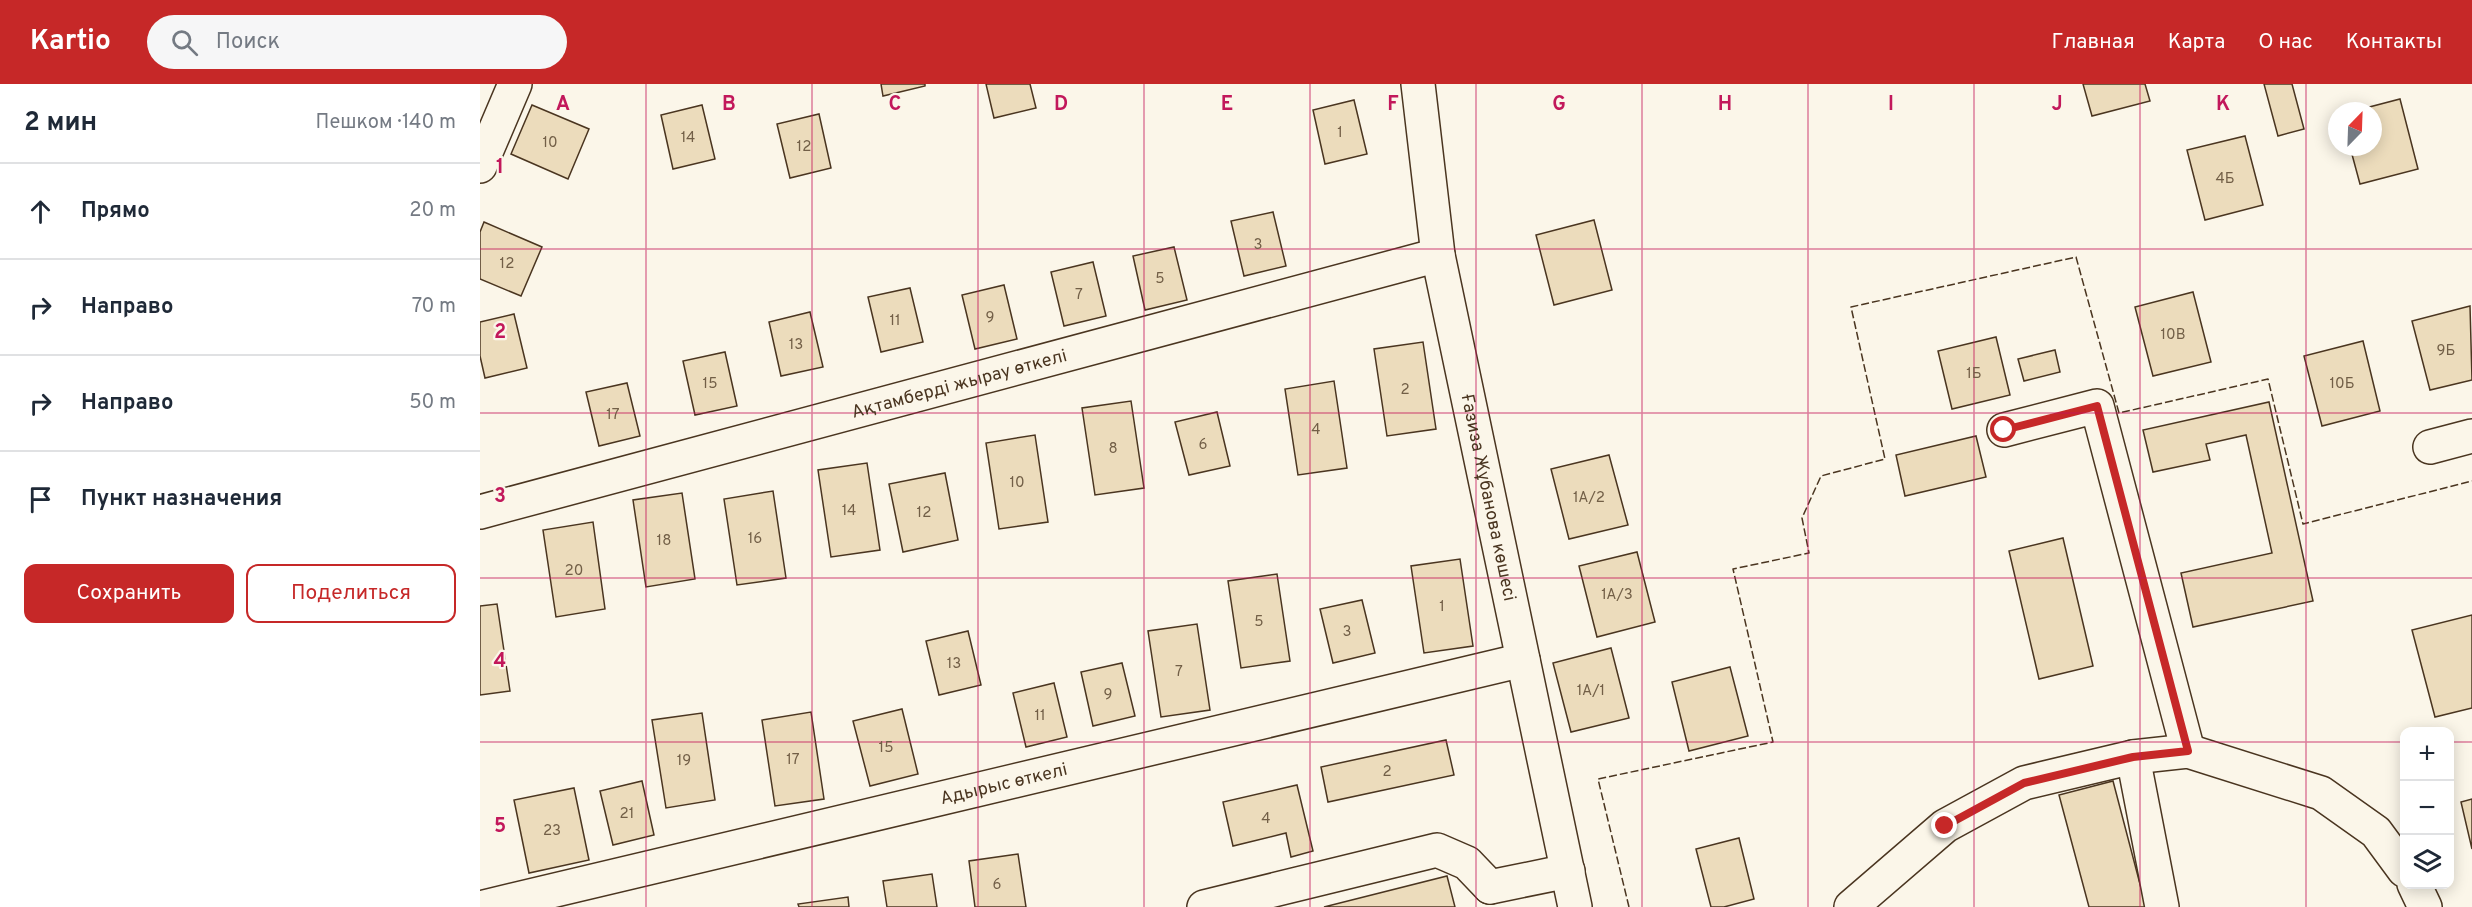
<!DOCTYPE html>
<html lang="ru">
<head>
<meta charset="utf-8">
<style>
	:root { --surface:#fff; --page:#f6f6f7; --text:#1f2937; --muted:#747a83; --line:#e0e1e3; --accent:#c62828 }
	body { margin:0; font-family:Overpass,sans-serif; background:var(--page); color:var(--text) }
	.controls { position:absolute; right:18px; bottom:18px; display:grid; overflow:hidden; border-radius:12px; box-shadow:0 3px 15px #0003 }
	.controls button { width:54px; height:54px; display:grid; place-items:center; padding:0; border:0; border-bottom:2px solid var(--line); background:var(--surface); color:var(--text); font:30px sans-serif }
	.compass { position:absolute; left:1848px; top:18px; width:54px; height:54px; border-radius:50%; background:var(--surface); box-shadow:0 3px 15px #0003; rotate:23deg }
	.stop { position:absolute; width:18px; height:18px; margin:-14px; border:4px solid #c62828; border-radius:50%; background:#fff }
	.stop.end { background:#c62828; border-color:#fff; box-shadow:0 2px 6px #0008 }
	.list { margin:0; padding:0; list-style:none }
	h2 { display:flex; justify-content:space-between; align-items:center; height:78px; margin:0; padding:0 24px; font-size:26px }
	h2 small { font-size:20px; font-weight:400; color:var(--muted) }
	.list li { display:grid; grid-template-columns:39px 1fr auto; gap:18px; align-items:center; box-sizing:border-box; height:96px; padding:0 24px; border-top:2px solid var(--line) }
	.list b { display:block; font-size:22px; white-space:nowrap }
	.list em { font-size:20px; font-style:normal; color:var(--muted) }
	.actions { display:flex; gap:12px; padding:18px 24px }
	.actions a { flex:1; padding:14px 0; border:2px solid var(--accent); border-radius:12px; text-align:center; font-size:21px; color:var(--accent) }
	.actions .main { background:var(--accent); color:#fff }
	.icon { flex:none; width:33px; height:33px; fill:none; stroke:currentColor; stroke-width:2; stroke-linecap:round; stroke-linejoin:round }
	.map { position:relative; flex:none; width:1992px; height:823px; overflow:hidden }
	header { display:flex; align-items:center; gap:36px; box-sizing:border-box; height:84px; padding:0 30px; background:var(--accent); color:#fff }
	header strong { font-size:28px }
	nav { display:flex; gap:33px; margin-inline-start:auto; font-size:21px }
	.search { width:420px; height:54px; background:var(--page); display:flex; align-items:center; gap:15px; box-sizing:border-box; padding:0 21px; border-radius:33px; color:var(--muted); font-size:22px }
	main { display:flex }
	aside { flex:1; background:var(--surface) }
	.map>svg:first-child { display:block }
</style>
</head>
<body>
<header>
<strong>Kartio</strong>
<div class="search"><svg class="icon" aria-label="search" viewBox="0 0 24 24"><circle cx="10" cy="10" r="6"/><path d="M15 15l6 6"/></svg>Поиск</div>
<nav><a>Главная</a><a>Карта</a><a>О нас</a><a>Контакты</a></nav>
</header>
<main>
<aside>
<h2>2 мин<small>Пешком · 140 m</small></h2>
<ul class="list">
<li><svg class="icon" aria-label="ahead" viewBox="0 0 24 24"><path d="M12 20V5M6 11l6-6 6 6"/></svg><div><b>Прямо</b></div><em>20 m</em></li>
<li><svg class="icon" aria-label="right" viewBox="0 0 24 24"><path d="M7 20v-9h11M14 6l5 5-5 5"/></svg><div><b>Направо</b></div><em>70 m</em></li>
<li><svg class="icon" aria-label="right" viewBox="0 0 24 24"><path d="M7 20v-9h11M14 6l5 5-5 5"/></svg><div><b>Направо</b></div><em>50 m</em></li>
<li><svg class="icon" aria-label="arrive" viewBox="0 0 24 24"><path d="M6 21V4h12l-3 4 3 4H6"/></svg><div><b>Пункт назначения</b></div></li>
</ul>
<div class="actions"><a class="main">Сохранить</a><a>Поделиться</a></div>
</aside>
<div class="map">
<svg width="1992" height="823" viewBox="0 0 1992 823">
	<rect width="100%" height="100%" fill="#fbf6e9"/>
	<g fill="#ecdcbc" stroke="#4a3520" stroke-width="1.5">
		<path d="M 401,0 L 445,0 L 445,2 L 403,12 Z"/>
		<path d="M 506,0 L 550,0 L 556,24 L 514,34 Z"/>
		<path d="M 1603,0 L 1665,0 L 1670,17 L 1612,32 Z"/>
		<path d="M 1784,0 L 1812,0 L 1824,45 L 1798,52 Z"/>
		<path d="M 1920,15 L 1938,85 L 1880,100 L 1870,63 L 1893,63 L 1893,27 L 1874,27 Z"/>
		<path d="M 874,16 L 887,70 L 845,80 L 833,26 Z"/>
		<path d="M 52,21 L 109,45 L 88,95 L 31,70 Z"/>
		<path d="M 222,21 L 235,75 L 193,85 L 181,31 Z"/>
		<path d="M 339,30 L 351,84 L 310,94 L 297,40 Z"/>
		<path d="M 1765,52 L 1783,121 L 1725,136 L 1707,66 Z"/>
		<path d="M 793,128 L 806,182 L 764,192 L 751,137 Z"/>
		<path d="M 1114,136 L 1132,206 L 1074,221 L 1056,151 Z"/>
		<path d="M 4,138 L 62,163 L 41,212 L 0,195 L 0,148 Z"/>
		<path d="M 694,163 L 707,216 L 665,226 L 653,172 Z"/>
		<path d="M 613,178 L 626,232 L 584,242 L 571,188 Z"/>
		<path d="M 524,201 L 537,255 L 495,265 L 482,211 Z"/>
		<path d="M 430,204 L 443,258 L 401,268 L 388,213 Z"/>
		<path d="M 1713,208 L 1731,278 L 1673,292 L 1655,223 Z"/>
		<path d="M 1990,222 L 1992,296 L 1950,306 L 1932,237 Z"/>
		<path d="M 330,228 L 343,283 L 301,292 L 289,238 Z"/>
		<path d="M 34,230 L 47,284 L 5,294 L 0,272 L 0,238 Z"/>
		<path d="M 1516,253 L 1530,311 L 1472,325 L 1458,267 Z"/>
		<path d="M 1883,257 L 1900,327 L 1842,342 L 1824,272 Z"/>
		<path d="M 943,258 L 956,345 L 907,352 L 894,265 Z"/>
		<path d="M 1575,266 L 1580,288 L 1544,297 L 1538,275 Z"/>
		<path d="M 245,268 L 257,322 L 215,331 L 203,277 Z"/>
		<path d="M 854,297 L 867,384 L 818,391 L 805,305 Z"/>
		<path d="M 147,299 L 160,352 L 119,362 L 106,308 Z"/>
		<path d="M 651,317 L 664,404 L 615,411 L 602,324 Z"/>
		<path d="M 1789,318 L 1833,517 L 1713,543 L 1701,489 L 1792,469 L 1766,351 L 1726,360 L 1730,376 L 1673,388 L 1663,346 Z"/>
		<path d="M 737,328 L 750,382 L 709,391 L 695,338 Z"/>
		<path d="M 555,351 L 568,438 L 519,445 L 506,359 Z"/>
		<path d="M 1496,352 L 1506,393 L 1425,412 L 1416,371 Z"/>
		<path d="M 1129,371 L 1148,441 L 1089,455 L 1071,385 Z"/>
		<path d="M 387,379 L 400,466 L 351,473 L 338,386 Z"/>
		<path d="M 465,389 L 478,456 L 423,468 L 409,400 Z"/>
		<path d="M 293,407 L 306,494 L 257,501 L 244,415 Z"/>
		<path d="M 202,409 L 215,495 L 166,503 L 153,416 Z"/>
		<path d="M 113,438 L 125,525 L 76,533 L 63,446 Z"/>
		<path d="M 1583,454 L 1613,582 L 1559,595 L 1529,467 Z"/>
		<path d="M 1157,468 L 1175,538 L 1117,553 L 1099,482 Z"/>
		<path d="M 980,475 L 993,562 L 944,569 L 931,482 Z"/>
		<path d="M 797,490 L 810,577 L 761,584 L 748,497 Z"/>
		<path d="M 882,516 L 895,569 L 853,579 L 840,525 Z"/>
		<path d="M 17,520 L 30,607 L 0,611 L 0,522 Z"/>
		<path d="M 1992,531 L 1992,624 L 1955,633 L 1932,546 Z"/>
		<path d="M 717,540 L 730,626 L 681,633 L 668,547 Z"/>
		<path d="M 488,547 L 501,601 L 459,611 L 446,557 Z"/>
		<path d="M 1131,564 L 1149,634 L 1091,648 L 1073,579 Z"/>
		<path d="M 642,579 L 655,632 L 613,642 L 601,588 Z"/>
		<path d="M 1250,583 L 1268,652 L 1209,667 L 1192,598 Z"/>
		<path d="M 574,599 L 587,653 L 546,663 L 533,609 Z"/>
		<path d="M 422,625 L 438,690 L 390,702 L 373,637 Z"/>
		<path d="M 331,628 L 344,715 L 295,722 L 282,636 Z"/>
		<path d="M 222,629 L 235,716 L 186,724 L 172,636 Z"/>
		<path d="M 966,656 L 974,691 L 848,718 L 841,683 Z"/>
		<path d="M 162,697 L 174,751 L 133,761 L 120,707 Z"/>
		<path d="M 1633,697 L 1666,823 L 1609,823 L 1579,711 Z"/>
		<path d="M 817,701 L 833,767 L 811,773 L 806,749 L 753,762 L 743,718 Z"/>
		<path d="M 94,704 L 109,776 L 49,789 L 34,716 Z"/>
		<path d="M 1992,715 L 1992,765 L 1981,718 Z"/>
		<path d="M 1259,754 L 1274,815 L 1244,823 L 1231,823 L 1216,765 Z"/>
		<path d="M 538,770 L 546,823 L 495,823 L 489,777 Z"/>
		<path d="M 452,790 L 457,823 L 407,823 L 403,797 Z"/>
		<path d="M 967,792 L 975,823 L 844,823 Z"/>
		<path d="M 368,813 L 369,823 L 319,823 L 318,820 Z"/>
	</g>
	<g fill="none" stroke-linecap="round" stroke-linejoin="round">
		<defs>
			<g id="minor">
				<path id="s1" d="M 938,0 L 958,171 L 1095,823"/>
				<path d="M 0,82 L 35,0"/>
				<path d="M 1524,346 L 1617,322 L 1708,667"/>
				<path d="M 1950,363 L 1992,352"/>
				<path id="s2" d="M 0,428 L 958,171"/>
				<path d="M 1653,673 L 1708,667 L 1841,709 L 1896,748 L 1924,786"/>
				<path d="M 1934,800 L 1945,823"/>
				<path d="M 1010,803 L 1088,787"/>
				<path id="s3" d="M 4,823 L 1043,576"/>
				<path d="M 724,823 L 957,766 L 987,779 L 1010,803"/>
				<path d="M 1371,823 L 1465,742 L 1544,699 L 1653,673 L 1682,823"/>
			</g>
		</defs>
		<use href="#minor" stroke="#4a3520" stroke-width="36"/>
		<use href="#minor" stroke="#fbf6e9" stroke-width="33"/>
		<path stroke="#4a3520" stroke-width="1.5" stroke-dasharray="8 3" stroke-linecap="butt" d="M 1149,823 L 1118,695 L 1293,658 L 1253,485 L 1329,469 L 1322,434 L 1341,392 L 1405,375 L 1371,223 L 1596,173 L 1639,329 L 1788,295 L 1823,440 L 1992,397"/>
	</g>
	<g fill="none" stroke-linecap="round" stroke-linejoin="round">
		<path stroke="#c62828" stroke-width="8" d="M 1465,742 L 1544,699 L 1653,673 L 1708,667 L 1617,322 L 1524,346"/>
	</g>
	<path fill="none" stroke="#c2185b" stroke-width="1.5" stroke-opacity="0.55" d="M 166,0 L 166,823M 332,0 L 332,823M 498,0 L 498,823M 664,0 L 664,823M 830,0 L 830,823M 996,0 L 996,823M 1162,0 L 1162,823M 1328,0 L 1328,823M 1494,0 L 1494,823M 1660,0 L 1660,823M 1826,0 L 1826,823M 0,165 L 1992,165M 0,329 L 1992,329M 0,494 L 1992,494M 0,658 L 1924,658M 1970,658 L 1992,658"/>
	<g text-anchor="middle" stroke-width="4.5" stroke-linejoin="round" paint-order="stroke">
		<g font-size="15" fill="#725f47">
			<text x="860" y="53">1</text>
			<text x="208" y="58">14</text>
			<text x="70" y="63">10</text>
			<text x="324" y="67">12</text>
			<text x="1745" y="99">4Б</text>
			<text x="778" y="165">3</text>
			<text x="27" y="184">12</text>
			<text x="680" y="199">5</text>
			<text x="599" y="215">7</text>
			<text x="510" y="238">9</text>
			<text x="415" y="241">11</text>
			<text x="1693" y="255">10В</text>
			<text x="316" y="265">13</text>
			<text x="1966" y="271">9Б</text>
			<text x="1494" y="294">1Б</text>
			<text x="230" y="304">15</text>
			<text x="1862" y="304">10Б</text>
			<text x="925" y="310">2</text>
			<text x="133" y="335">17</text>
			<text x="836" y="350">4</text>
			<text x="723" y="365">6</text>
			<text x="633" y="369">8</text>
			<text x="537" y="403">10</text>
			<text x="1109" y="418">1А/2</text>
			<text x="369" y="431">14</text>
			<text x="444" y="433">12</text>
			<text x="275" y="459">16</text>
			<text x="184" y="461">18</text>
			<text x="94" y="491">20</text>
			<text x="1137" y="515">1А/3</text>
			<text x="962" y="527">1</text>
			<text x="779" y="542">5</text>
			<text x="867" y="552">3</text>
			<text x="474" y="584">13</text>
			<text x="699" y="592">7</text>
			<text x="1111" y="611">1А/1</text>
			<text x="628" y="615">9</text>
			<text x="560" y="636">11</text>
			<text x="406" y="668">15</text>
			<text x="313" y="680">17</text>
			<text x="204" y="681">19</text>
			<text x="907" y="692">2</text>
			<text x="147" y="734">21</text>
			<text x="786" y="739">4</text>
			<text x="72" y="751">23</text>
			<text x="517" y="805">6</text>
		</g>
		<g font-size="18" fill="#4a3520" stroke="#fbf6e9">
			<text dy="6" stroke="none"><textPath href="#s2" startOffset="496">Ақтамберді жырау өткелі</textPath></text>
			<text dy="6" stroke="none"><textPath href="#s1" startOffset="420">Ғазиза Жұбанова көшесі</textPath></text>
			<text dy="6" stroke="none"><textPath href="#s3" startOffset="534">Адырыс өткелі</textPath></text>
		</g>
	</g>
	<g font-size="20" text-anchor="middle" font-weight="bold" fill="#c2185b" stroke="#fbf6e9" stroke-width="4.5" stroke-linejoin="round" paint-order="stroke">
		<text x="83" y="26">A</text>
		<text x="249" y="26">B</text>
		<text x="415" y="26">C</text>
		<text x="581" y="26">D</text>
		<text x="747" y="26">E</text>
		<text x="913" y="26">F</text>
		<text x="1079" y="26">G</text>
		<text x="1245" y="26">H</text>
		<text x="1411" y="26">I</text>
		<text x="1577" y="26">J</text>
		<text x="1743" y="26">K</text>
		<text x="20" y="89">1</text>
		<text x="20" y="254">2</text>
		<text x="20" y="418">3</text>
		<text x="20" y="583">4</text>
		<text x="20" y="748">5</text>
	</g>
</svg>
<div class="controls">
<button>+</button>
<button>−</button>
<button><svg class="icon" aria-label="layers" viewBox="0 0 24 24"><path d="M12 4l9 5-9 5-9-5zM3 14l9 5 9-5"/></svg></button>
</div>
<svg class="compass" viewBox="-18 -18 36 36"><path d="M0-13l5 13h-10z" fill="#e53935"/><path d="M0 13l5-13h-10z" fill="#747a83"/></svg>
<div class="stop" style="left:1524px;top:346px"></div>
<div class="stop end" style="left:1465px;top:742px"></div>
</div>
</main>
</body>
</html>
